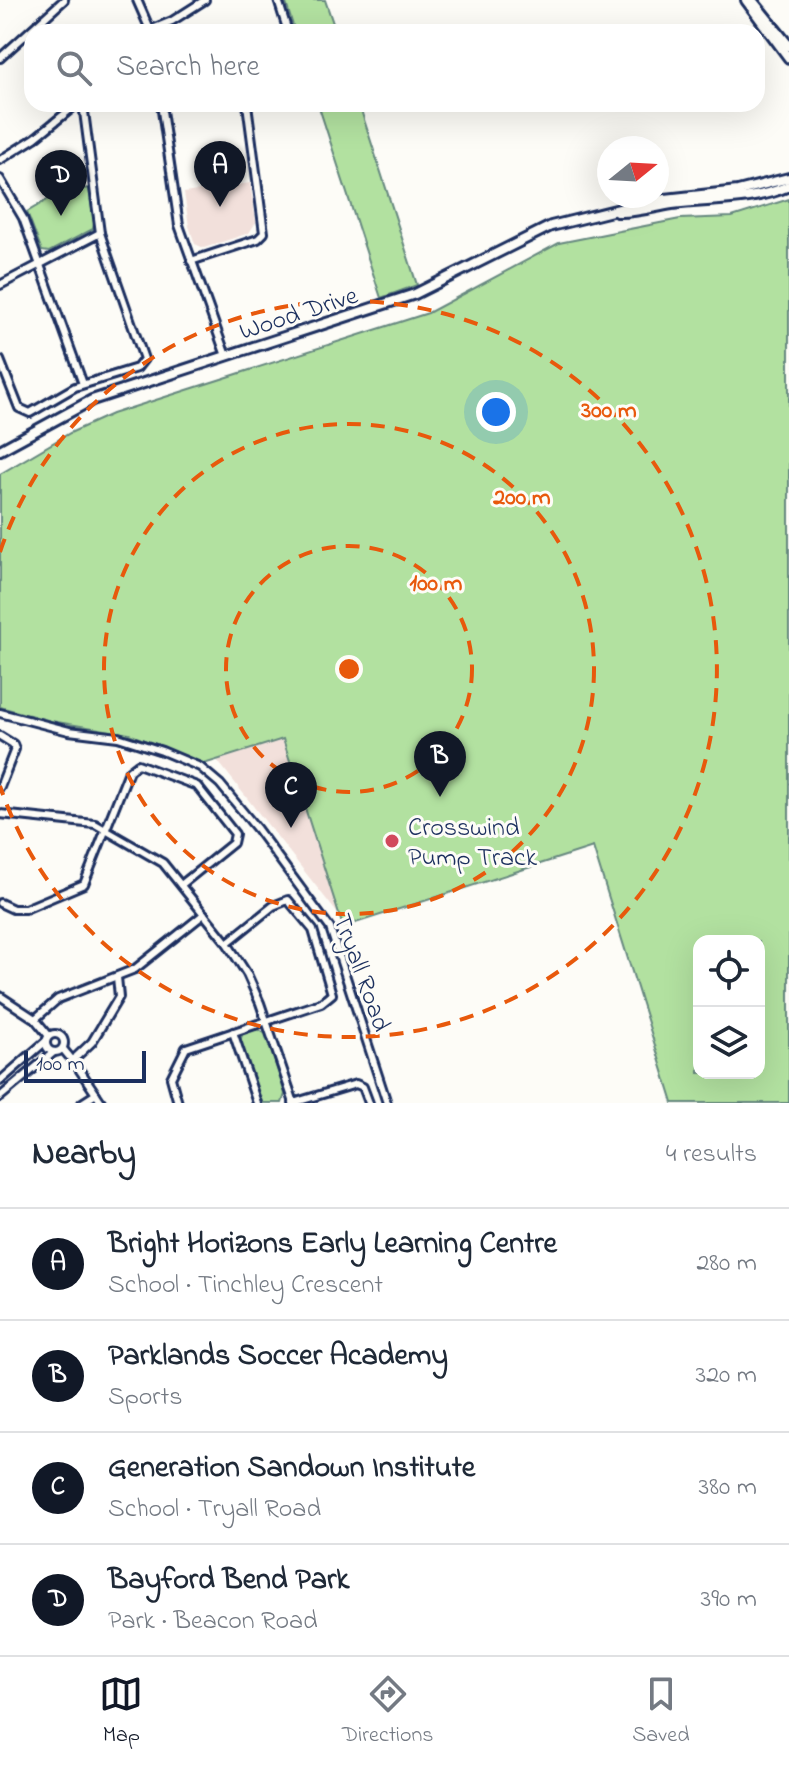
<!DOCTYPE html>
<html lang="en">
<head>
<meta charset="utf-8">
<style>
	:root { --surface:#fff; --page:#f6f6f7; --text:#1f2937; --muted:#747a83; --line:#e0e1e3; --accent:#111827 }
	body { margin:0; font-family:"Indie Flower",sans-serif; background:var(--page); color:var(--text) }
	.controls { position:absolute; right:24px; bottom:24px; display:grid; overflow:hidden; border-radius:16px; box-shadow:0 8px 32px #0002 }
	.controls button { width:72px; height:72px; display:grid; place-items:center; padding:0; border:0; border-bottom:2px solid var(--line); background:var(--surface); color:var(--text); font:40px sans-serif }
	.compass { position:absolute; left:597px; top:136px; width:72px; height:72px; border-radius:50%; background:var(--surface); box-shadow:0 8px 32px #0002; rotate:72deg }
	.scale { position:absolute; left:24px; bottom:20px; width:122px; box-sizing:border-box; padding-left:8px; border:4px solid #1b2f5e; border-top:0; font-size:22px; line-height:28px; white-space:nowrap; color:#1b2f5e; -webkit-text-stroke:6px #fdfcf7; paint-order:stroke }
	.you { position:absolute; left:496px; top:412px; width:28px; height:28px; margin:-20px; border:6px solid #fff; border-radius:50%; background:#1a73e8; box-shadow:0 0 0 12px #1a73e833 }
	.badge { display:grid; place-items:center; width:52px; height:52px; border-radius:50%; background:var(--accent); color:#fff; font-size:26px; font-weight:700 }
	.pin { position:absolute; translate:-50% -66px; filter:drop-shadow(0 2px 4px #0008) }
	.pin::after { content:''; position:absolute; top:42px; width:28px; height:24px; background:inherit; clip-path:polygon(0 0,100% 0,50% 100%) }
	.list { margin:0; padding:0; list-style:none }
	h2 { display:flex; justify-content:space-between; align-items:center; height:104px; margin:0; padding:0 32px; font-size:34px }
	h2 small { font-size:26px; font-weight:400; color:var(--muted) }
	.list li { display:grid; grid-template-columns:52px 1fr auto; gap:24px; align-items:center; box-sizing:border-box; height:112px; padding:0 32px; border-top:2px solid var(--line) }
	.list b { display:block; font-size:30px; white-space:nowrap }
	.list p { margin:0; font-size:26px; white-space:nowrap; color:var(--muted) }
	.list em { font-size:26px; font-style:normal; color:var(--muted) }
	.icon { flex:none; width:44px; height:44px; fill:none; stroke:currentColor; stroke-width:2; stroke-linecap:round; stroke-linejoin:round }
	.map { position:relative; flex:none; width:789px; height:1103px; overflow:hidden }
	.search { position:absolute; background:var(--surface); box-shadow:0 8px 32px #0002; left:24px; right:24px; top:24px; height:88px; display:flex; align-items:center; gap:20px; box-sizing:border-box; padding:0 28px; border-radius:24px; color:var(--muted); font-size:30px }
	.sheet { height:552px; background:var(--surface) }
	nav { display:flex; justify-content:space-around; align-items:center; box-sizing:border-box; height:112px; border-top:2px solid var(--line); background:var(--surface); font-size:22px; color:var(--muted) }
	nav a { display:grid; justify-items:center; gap:4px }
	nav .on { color:var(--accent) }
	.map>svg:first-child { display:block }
</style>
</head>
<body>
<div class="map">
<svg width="789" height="1103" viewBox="0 0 789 1103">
	<rect width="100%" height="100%" fill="#fdfcf7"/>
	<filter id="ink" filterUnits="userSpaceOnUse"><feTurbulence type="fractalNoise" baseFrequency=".0125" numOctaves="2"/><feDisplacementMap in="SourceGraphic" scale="16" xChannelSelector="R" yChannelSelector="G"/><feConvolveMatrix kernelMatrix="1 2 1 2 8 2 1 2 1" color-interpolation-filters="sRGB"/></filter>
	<g filter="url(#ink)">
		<g fill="#f2e0db">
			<path d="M 250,183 L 256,222 L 249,233 L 204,248 L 195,244 L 189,226 L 184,193 Z"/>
			<path d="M 283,739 L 339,913 L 338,914 L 217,760 Z"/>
		</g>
		<g fill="#b2e1a0" stroke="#66887f" stroke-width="2" fill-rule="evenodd">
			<path d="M 285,0 L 325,0 L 336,32 L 295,32 Z"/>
			<path d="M 318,104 L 359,104 L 417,285 L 381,298 Z"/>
			<path d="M 89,188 L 94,223 L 93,229 L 49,252 L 42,251 L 27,212 L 59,193 Z"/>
			<path d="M 789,199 L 789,1103 L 673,1103 L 593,847 L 343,927 L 283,739 L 204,764 L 129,734 L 51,721 L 0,707 L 0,474 L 70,433 L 112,414 L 428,313 L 559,243 L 680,219 L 732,217 ZM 699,941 L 759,941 L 759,1073 L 699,1073 Z"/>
			<path d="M 256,1028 L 266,1034 L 285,1094 L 282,1103 L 260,1103 L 240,1040 L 243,1033 Z"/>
		</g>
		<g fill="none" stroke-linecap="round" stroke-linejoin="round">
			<defs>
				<g id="minor">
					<path d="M 137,0 L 151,32"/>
					<path d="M 278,0 L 288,32"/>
					<path d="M 150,30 L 172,21 L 205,0"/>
					<path d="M 0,58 L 64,0"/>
					<path d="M 161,104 L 179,225 L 226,356"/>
					<path d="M 0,160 L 35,138 L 77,104"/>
					<path d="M 0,179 L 23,218 L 83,384"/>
					<path d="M 191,261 L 258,239 L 264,233 L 247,104"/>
					<path d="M 0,285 L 100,233"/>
					<path d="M 0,360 L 19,408 L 30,413 L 75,387 L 137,368 L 144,359 L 100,233 L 83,104"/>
					<path d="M 0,713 L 69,731 L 118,737 L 162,751 L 200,767 L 220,784 L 257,829 L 330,928 L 387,1103"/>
					<path d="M 0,736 L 13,744 L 15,749 L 0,787"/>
					<path d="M 0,814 L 95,824 L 163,863 L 227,943 L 247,974 L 260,1003 L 294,1103"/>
					<path d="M 0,903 L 13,909 L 25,909 L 84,884 L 129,771 L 138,764 L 197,786 L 235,834 L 233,843 L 181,885"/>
					<path d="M 0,996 L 35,1019 L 49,1036"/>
					<path d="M 35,1019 L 58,999 L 135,969 L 204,914"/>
					<path d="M 233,1032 L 257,1103"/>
					<circle cx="55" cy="1043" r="9"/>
					<path d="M 63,1049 L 77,1066 L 102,1103"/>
					<path d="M 73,1060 L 92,1042 L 119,997 L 117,977"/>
					<path d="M 0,1081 L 46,1041"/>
					<path d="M 0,1097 L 54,1052"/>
					<path d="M 82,1103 L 96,1094"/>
					<path d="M 178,1103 L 171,1078 L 186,1048 L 321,1003 L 332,994 L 313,930 L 288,900 L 273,906 L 227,943"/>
					<path d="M 293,1103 L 356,1084 L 363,1087 L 369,1103"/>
				</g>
				<g id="tertiary">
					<path d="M 746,0 L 789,58"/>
					<path d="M 752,0 L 789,46"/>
					<path d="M 617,212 C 636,213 653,207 672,204 C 712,199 751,202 789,186"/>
					<path d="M 0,450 L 92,400 L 415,294 L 551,226 L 656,200 L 738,191 L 789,178"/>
				</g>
			</defs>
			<use href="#minor" stroke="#1b2f5e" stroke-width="12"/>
			<use href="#tertiary" stroke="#1b2f5e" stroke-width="14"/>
			<use href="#minor" stroke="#fdfcf7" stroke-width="6"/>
			<use href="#tertiary" stroke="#fdfcf7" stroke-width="8"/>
		</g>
	</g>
	<g fill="none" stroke="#e8590c" stroke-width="4" stroke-dasharray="14 10">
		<circle cx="349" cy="669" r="123"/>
		<circle cx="349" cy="669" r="245"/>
		<path d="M0 552A368 368 0 1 1 0 786"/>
	</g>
	<circle fill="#d1495b" stroke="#fdfcf7" stroke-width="3" cx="392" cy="841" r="8"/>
	<g text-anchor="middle" stroke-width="6" stroke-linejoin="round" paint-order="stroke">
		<g font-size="26" fill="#1b2f5e" stroke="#fdfcf7">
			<text transform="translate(298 312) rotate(-18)" y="9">Wood Drive</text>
			<text transform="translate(363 972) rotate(70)" y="9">Tryall Road</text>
		</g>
		<g font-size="26" fill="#1b2f5e" stroke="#fdfcf7" text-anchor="start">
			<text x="408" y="835">Crosswind<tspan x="408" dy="30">Pump Track</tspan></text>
		</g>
	</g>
	<circle cx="349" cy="669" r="12" fill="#e8590c" stroke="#fdfcf7" stroke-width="4"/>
	<g font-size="24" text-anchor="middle" font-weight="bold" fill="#e8590c" stroke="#fdfcf7" stroke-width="6" stroke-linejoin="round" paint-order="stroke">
		<text x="609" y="417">300 m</text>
		<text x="522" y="504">200 m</text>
		<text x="436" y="590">100 m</text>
	</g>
</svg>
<div class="controls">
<button><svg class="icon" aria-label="locate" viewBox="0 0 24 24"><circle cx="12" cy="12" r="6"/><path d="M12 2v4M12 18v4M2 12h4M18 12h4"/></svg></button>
<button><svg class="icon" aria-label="layers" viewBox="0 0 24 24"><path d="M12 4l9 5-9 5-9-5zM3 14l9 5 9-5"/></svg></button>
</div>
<svg class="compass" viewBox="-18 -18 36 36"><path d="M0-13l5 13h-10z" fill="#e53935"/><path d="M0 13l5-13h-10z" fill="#747a83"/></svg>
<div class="scale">100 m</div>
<div class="you"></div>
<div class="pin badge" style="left:220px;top:207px">A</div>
<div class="pin badge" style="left:440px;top:797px">B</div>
<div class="pin badge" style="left:291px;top:828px">C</div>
<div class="pin badge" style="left:61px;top:216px">D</div>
<div class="search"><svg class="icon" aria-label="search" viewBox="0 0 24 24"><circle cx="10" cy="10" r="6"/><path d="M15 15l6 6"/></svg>Search here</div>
</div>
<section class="sheet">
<h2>Nearby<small>4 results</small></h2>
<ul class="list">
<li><span class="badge">A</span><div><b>Bright Horizons Early Learning Centre</b><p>School · Tinchley Crescent</p></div><em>280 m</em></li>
<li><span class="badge">B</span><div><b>Parklands Soccer Academy</b><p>Sports</p></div><em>320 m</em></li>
<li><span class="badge">C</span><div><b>Generation Sandown Institute</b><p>School · Tryall Road</p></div><em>380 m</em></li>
<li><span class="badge">D</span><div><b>Bayford Bend Park</b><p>Park · Beacon Road</p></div><em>390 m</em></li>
</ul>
</section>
<nav>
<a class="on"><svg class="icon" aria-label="map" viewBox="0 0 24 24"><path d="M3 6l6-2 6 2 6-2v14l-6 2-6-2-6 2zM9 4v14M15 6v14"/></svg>Map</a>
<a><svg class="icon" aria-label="directions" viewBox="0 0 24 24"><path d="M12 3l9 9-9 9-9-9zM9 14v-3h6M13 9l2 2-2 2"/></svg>Directions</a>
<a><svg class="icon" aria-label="saved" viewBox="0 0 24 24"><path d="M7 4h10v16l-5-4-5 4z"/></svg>Saved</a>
</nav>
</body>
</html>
